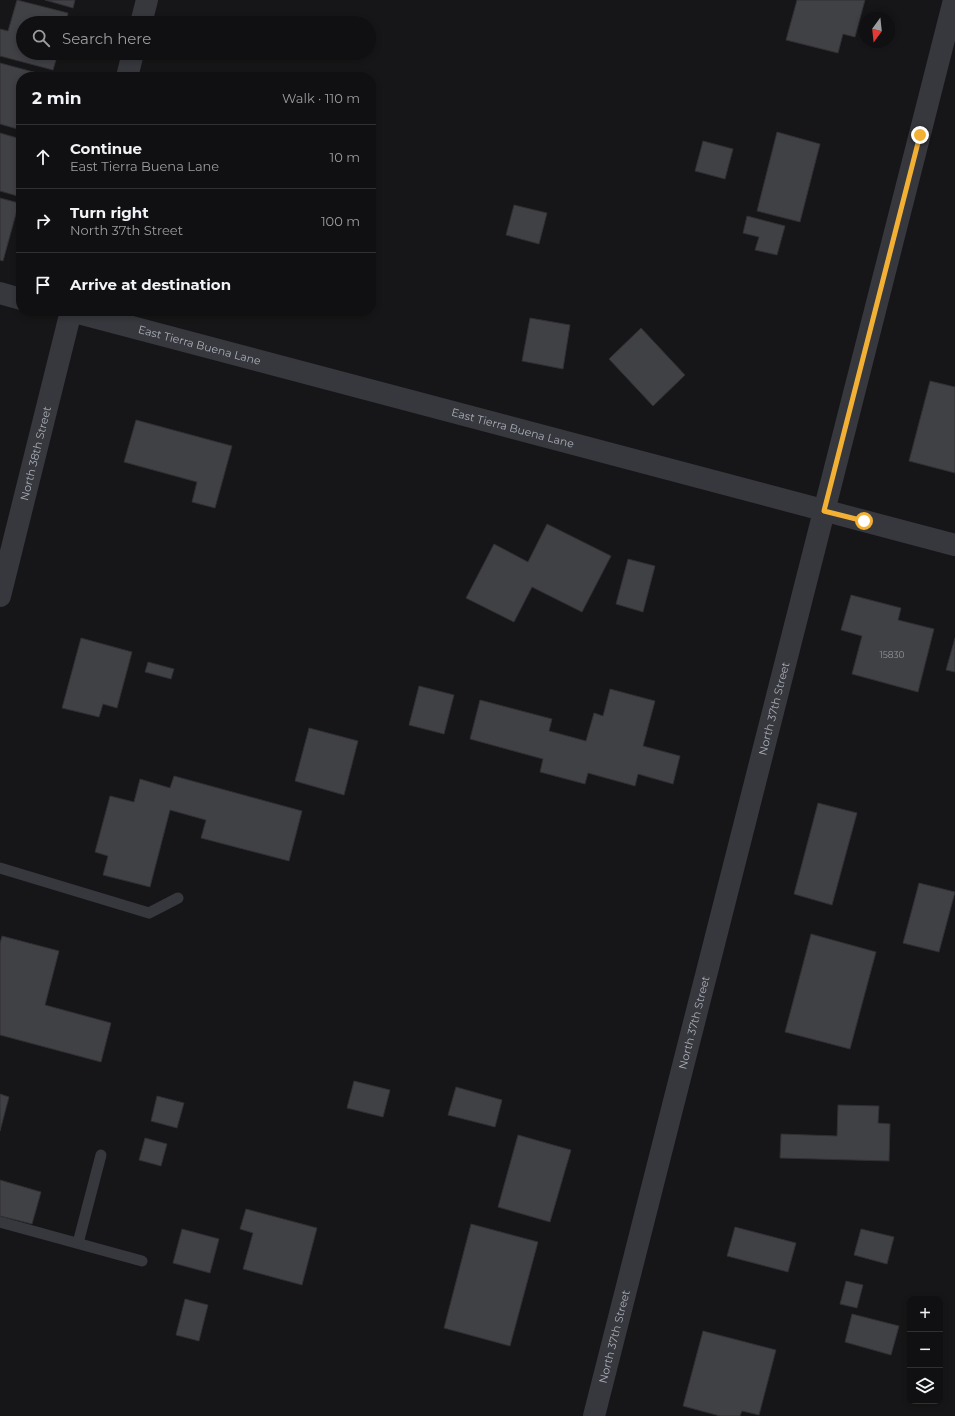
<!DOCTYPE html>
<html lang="en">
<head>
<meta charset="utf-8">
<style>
	:root { --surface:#101012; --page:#1e1e20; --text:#f1f3f6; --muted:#9c9d9f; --line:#303032 }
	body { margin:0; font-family:Montserrat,sans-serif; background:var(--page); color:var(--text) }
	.controls { position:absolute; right:12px; bottom:12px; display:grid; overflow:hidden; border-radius:8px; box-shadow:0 2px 6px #0003 }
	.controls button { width:36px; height:36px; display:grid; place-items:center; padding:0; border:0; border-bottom:1px solid var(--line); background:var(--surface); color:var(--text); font:20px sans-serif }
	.compass { position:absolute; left:859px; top:12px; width:36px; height:36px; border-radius:50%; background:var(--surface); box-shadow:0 2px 6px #0003; rotate:195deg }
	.stop { position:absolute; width:12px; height:12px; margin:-9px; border:3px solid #f2b134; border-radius:50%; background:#fff }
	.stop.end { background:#f2b134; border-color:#fff; box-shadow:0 1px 4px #0008 }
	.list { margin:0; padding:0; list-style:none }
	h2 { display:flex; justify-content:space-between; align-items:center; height:52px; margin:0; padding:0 16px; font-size:17px }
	h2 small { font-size:13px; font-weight:400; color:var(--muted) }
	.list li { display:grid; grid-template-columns:26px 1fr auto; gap:12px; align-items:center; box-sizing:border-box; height:64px; padding:0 16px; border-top:1px solid var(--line) }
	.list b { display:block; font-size:15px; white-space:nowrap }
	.list p { margin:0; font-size:13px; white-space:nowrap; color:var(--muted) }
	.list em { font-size:13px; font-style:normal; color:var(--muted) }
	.icon { flex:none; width:22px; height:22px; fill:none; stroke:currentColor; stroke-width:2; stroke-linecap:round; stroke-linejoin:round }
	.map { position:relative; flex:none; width:955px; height:1416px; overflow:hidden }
	.search { position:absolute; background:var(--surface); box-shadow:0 2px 6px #0003; left:16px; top:16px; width:360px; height:44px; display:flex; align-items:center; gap:10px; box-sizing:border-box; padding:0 14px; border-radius:22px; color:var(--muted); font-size:15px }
	.panel { position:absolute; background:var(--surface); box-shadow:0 2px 6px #0003; left:16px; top:72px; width:360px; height:244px; border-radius:16px }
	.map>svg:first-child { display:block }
</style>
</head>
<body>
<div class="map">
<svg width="955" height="1416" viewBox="0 0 955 1416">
	<rect width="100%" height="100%" fill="#161618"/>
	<g fill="#404145" stroke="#303034">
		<path d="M 17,0 L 68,13 L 66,23 L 23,23 L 23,53 L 58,53 L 53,70 L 0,56 L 0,29 L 8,31 Z"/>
		<path d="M 45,0 L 75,0 L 73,8 Z"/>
		<path d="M 797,0 L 865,0 L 855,37 L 843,34 L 838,53 L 786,40 Z"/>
		<path d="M 0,63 L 52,77 L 21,77 L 21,130 L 0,124 Z"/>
		<path d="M 777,132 L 820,144 L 800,222 L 757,211 Z"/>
		<path d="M 0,133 L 21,139 L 21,197 L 0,191 Z"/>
		<path d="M 703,141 L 733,149 L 725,179 L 695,171 Z"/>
		<path d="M 0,198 L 19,203 L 3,261 L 0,260 Z"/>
		<path d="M 514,205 L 547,213 L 539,244 L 506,235 Z"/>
		<path d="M 747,216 L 785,226 L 777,255 L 755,250 L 759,237 L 743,233 Z"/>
		<path d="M 530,318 L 570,325 L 563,369 L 522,361 Z"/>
		<path d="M 641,328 L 685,375 L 653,406 L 609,359 Z"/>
		<path d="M 930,381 L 955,387 L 955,473 L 909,461 Z"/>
		<path d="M 136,420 L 232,446 L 215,508 L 192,502 L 197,482 L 124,462 Z"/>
		<path d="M 547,524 L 611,556 L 582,612 L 532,587 L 514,622 L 466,598 L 494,544 L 528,562 Z"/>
		<path d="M 628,559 L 655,566 L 643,612 L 616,604 Z"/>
		<path d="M 851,595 L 901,608 L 898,620 L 934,629 L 918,692 L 852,674 L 862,636 L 841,630 Z"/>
		<path d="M 81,638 L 132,652 L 117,708 L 103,704 L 99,717 L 62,708 Z"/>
		<path d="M 955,638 L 955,672 L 946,670 Z"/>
		<path d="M 148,662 L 174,669 L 171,679 L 145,672 Z"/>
		<path d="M 419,686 L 454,695 L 444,734 L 409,725 Z"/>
		<path d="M 610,689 L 655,701 L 643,746 L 680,756 L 673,784 L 638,774 L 635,786 L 588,773 L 585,784 L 540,772 L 543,759 L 470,739 L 480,700 L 552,719 L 549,731 L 586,741 L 594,713 L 603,716 Z"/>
		<path d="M 309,728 L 358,741 L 344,795 L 295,781 Z"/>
		<path d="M 174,776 L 302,811 L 289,861 L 201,838 L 206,820 L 170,810 L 150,887 L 103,875 L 108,856 L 95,852 L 110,796 L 134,802 L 140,779 L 170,788 Z"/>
		<path d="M 818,803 L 857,813 L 832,905 L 794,894 Z"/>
		<path d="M 919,883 L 955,892 L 939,952 L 903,943 Z"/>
		<path d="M 811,934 L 876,952 L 850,1049 L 785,1032 Z"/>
		<path d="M 2,936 L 59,951 L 45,1005 L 111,1023 L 101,1062 L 0,1035 L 0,943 Z"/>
		<path d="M 354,1081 L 390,1090 L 383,1117 L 347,1108 Z"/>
		<path d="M 456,1087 L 502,1100 L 495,1127 L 448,1115 Z"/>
		<path d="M 0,1094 L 9,1097 L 0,1131 Z"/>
		<path d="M 157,1096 L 184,1103 L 177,1128 L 151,1121 Z"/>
		<path d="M 838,1105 L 879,1106 L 878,1123 L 890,1124 L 889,1161 L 780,1158 L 781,1134 L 837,1136 Z"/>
		<path d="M 518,1135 L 571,1150 L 550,1222 L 498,1207 Z"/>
		<path d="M 145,1138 L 167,1144 L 161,1166 L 139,1160 Z"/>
		<path d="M 0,1180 L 41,1192 L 32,1224 L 0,1216 Z"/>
		<path d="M 246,1209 L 317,1228 L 302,1285 L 243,1269 L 253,1233 L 240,1229 Z"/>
		<path d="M 471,1224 L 538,1242 L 510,1346 L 444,1328 Z"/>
		<path d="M 735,1227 L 796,1243 L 788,1272 L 727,1256 Z"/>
		<path d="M 182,1229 L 219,1239 L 210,1273 L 173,1263 Z"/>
		<path d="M 861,1229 L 894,1237 L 887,1264 L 854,1255 Z"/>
		<path d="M 846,1281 L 863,1285 L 857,1308 L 840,1304 Z"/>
		<path d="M 185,1299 L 208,1305 L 199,1341 L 176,1335 Z"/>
		<path d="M 852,1314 L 899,1326 L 891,1355 L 845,1342 Z"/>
		<path d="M 703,1331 L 776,1350 L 759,1415 L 742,1411 L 740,1416 L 720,1416 L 683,1406 Z"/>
	</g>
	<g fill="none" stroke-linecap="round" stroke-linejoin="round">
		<g stroke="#37383d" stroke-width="11">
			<path d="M 0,868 L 149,913 L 178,898"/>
			<path d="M 0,1222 L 142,1261"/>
			<path d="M 78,1243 L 101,1155"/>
		</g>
		<g stroke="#37383d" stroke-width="22">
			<path d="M 141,23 L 147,0"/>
			<path d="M 127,77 L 133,53"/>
			<path d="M 0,293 L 21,299"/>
			<path id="s1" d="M 71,311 L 955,545"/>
			<path id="s2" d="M 0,596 L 71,311"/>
			<path id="s3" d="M 594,1416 L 954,0"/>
		</g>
	</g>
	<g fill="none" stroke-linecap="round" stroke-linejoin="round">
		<path stroke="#f2b134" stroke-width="5" d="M 864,521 L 824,511 L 920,135"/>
	</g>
	<g text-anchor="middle" stroke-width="3" stroke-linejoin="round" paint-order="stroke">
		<g font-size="9" fill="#8e929b">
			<text x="892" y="658">15830</text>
		</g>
		<g font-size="11" fill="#a8adb8" stroke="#111113">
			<text dy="4" stroke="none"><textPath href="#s1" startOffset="133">East Tierra Buena Lane</textPath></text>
			<text dy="4" stroke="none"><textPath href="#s1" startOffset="457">East Tierra Buena Lane</textPath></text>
			<text dy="4" stroke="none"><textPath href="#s2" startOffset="147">North 38th Street</textPath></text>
			<text dy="4" stroke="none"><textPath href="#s3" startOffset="730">North 37th Street</textPath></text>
			<text dy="4" stroke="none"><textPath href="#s3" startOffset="406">North 37th Street</textPath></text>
			<text dy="4" stroke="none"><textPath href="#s3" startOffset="82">North 37th Street</textPath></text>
		</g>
	</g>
</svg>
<div class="controls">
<button>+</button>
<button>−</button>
<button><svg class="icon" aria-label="layers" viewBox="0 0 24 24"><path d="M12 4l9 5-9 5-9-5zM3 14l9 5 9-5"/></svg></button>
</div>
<svg class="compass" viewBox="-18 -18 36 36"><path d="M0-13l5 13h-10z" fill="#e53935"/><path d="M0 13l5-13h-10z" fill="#9c9d9f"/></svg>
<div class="stop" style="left:864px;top:521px"></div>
<div class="stop end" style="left:920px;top:135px"></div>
<div class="search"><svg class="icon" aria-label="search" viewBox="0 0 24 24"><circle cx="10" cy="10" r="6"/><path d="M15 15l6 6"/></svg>Search here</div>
<section class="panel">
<h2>2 min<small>Walk · 110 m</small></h2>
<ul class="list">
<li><svg class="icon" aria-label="ahead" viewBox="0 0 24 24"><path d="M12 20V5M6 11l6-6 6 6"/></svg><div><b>Continue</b><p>East Tierra Buena Lane</p></div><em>10 m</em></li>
<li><svg class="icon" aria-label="right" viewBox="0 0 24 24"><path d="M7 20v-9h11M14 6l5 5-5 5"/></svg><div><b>Turn right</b><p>North 37th Street</p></div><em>100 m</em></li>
<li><svg class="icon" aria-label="arrive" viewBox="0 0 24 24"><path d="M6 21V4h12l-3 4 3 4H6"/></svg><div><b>Arrive at destination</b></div></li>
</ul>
</section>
</div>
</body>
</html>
